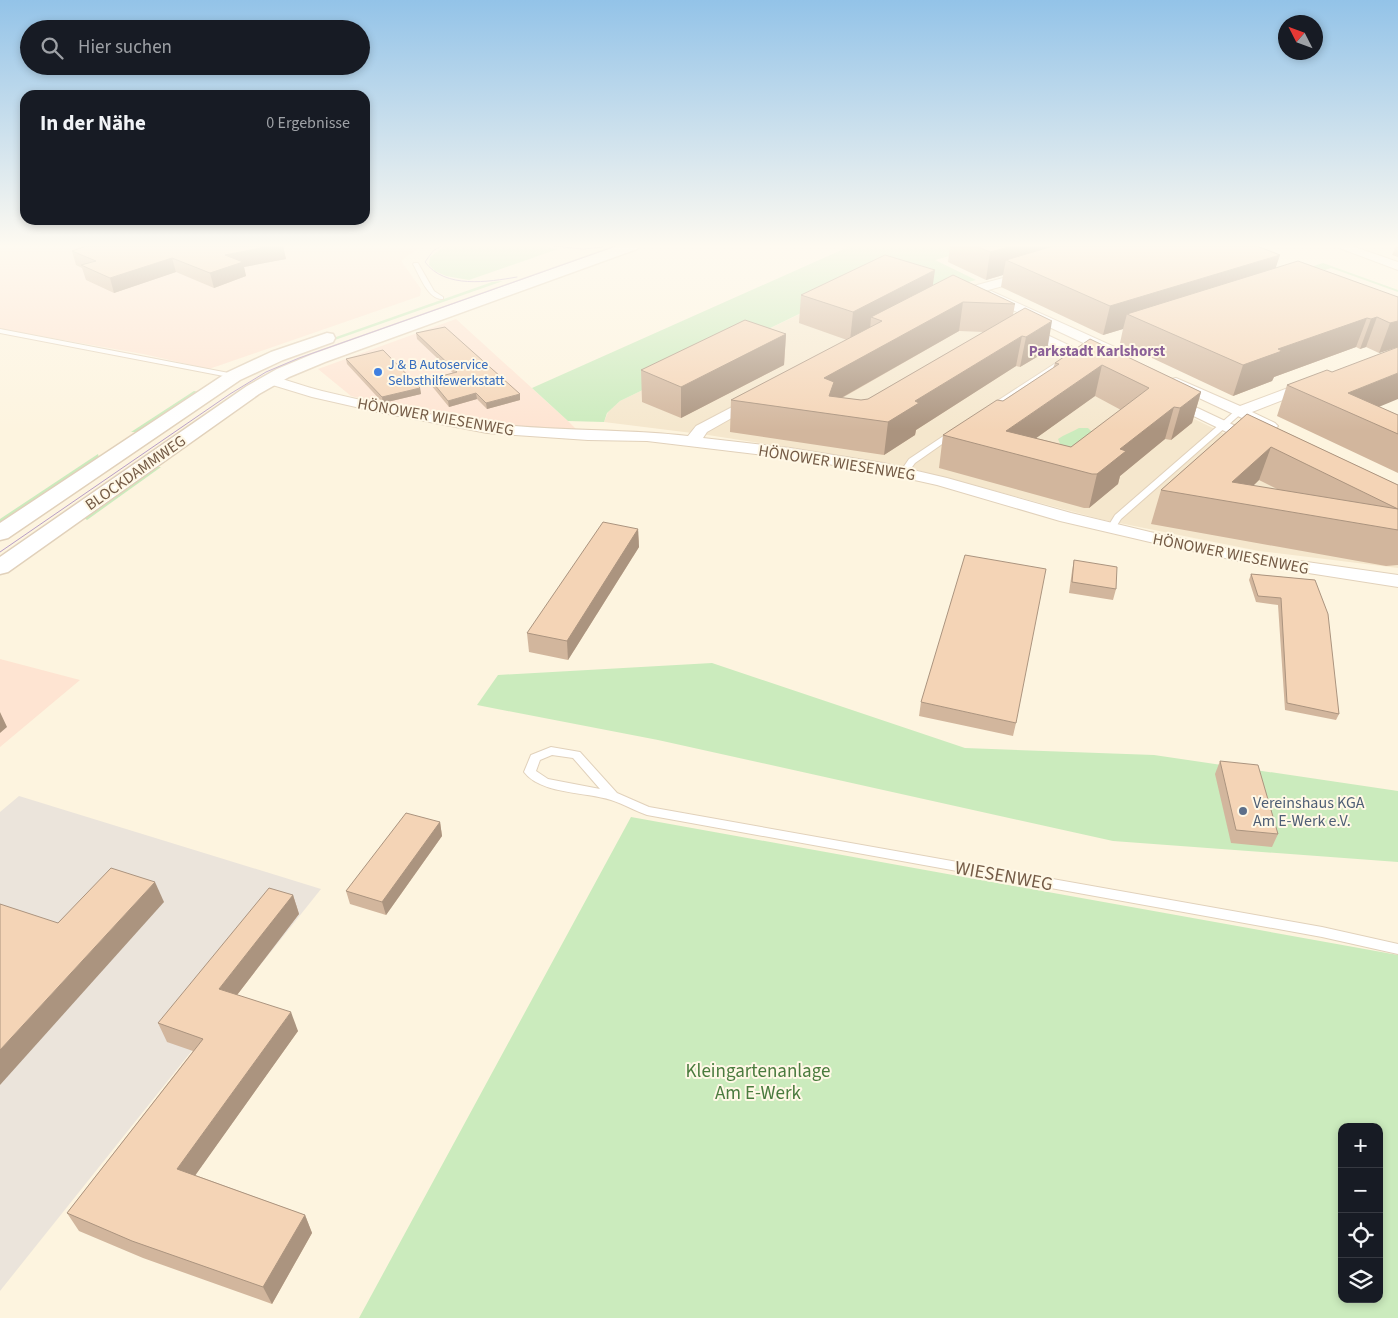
<!DOCTYPE html>
<html lang="de">
<head>
<meta charset="utf-8">
<style>
	:root { --surface:#171b24; --page:#20242c; --text:#f1f3f6; --muted:#9ea1a6; --line:#363941 }
	body { margin:0; font-family:"Source Sans 3",sans-serif; background:var(--page); color:var(--text) }
	.controls { position:absolute; right:15px; bottom:15px; display:grid; overflow:hidden; border-radius:10px; box-shadow:0 2px 8px #0003 }
	.controls button { width:45px; height:45px; display:grid; place-items:center; padding:0; border:0; border-bottom:1px solid var(--line); background:var(--surface); color:var(--text); font:25px sans-serif }
	.compass { position:absolute; left:1278px; top:15px; width:45px; height:45px; border-radius:50%; background:var(--surface); box-shadow:0 2px 8px #0003; rotate:312deg }
	.list { margin:0; padding:0; list-style:none }
	h2 { display:flex; justify-content:space-between; align-items:center; height:65px; margin:0; padding:0 20px; font-size:21px }
	h2 small { font-size:16px; font-weight:400; color:var(--muted) }
	.icon { flex:none; width:28px; height:28px; fill:none; stroke:currentColor; stroke-width:2; stroke-linecap:round; stroke-linejoin:round }
	.map { position:relative; flex:none; width:1398px; height:1318px; overflow:hidden }
	.search { position:absolute; background:var(--surface); box-shadow:0 2px 8px #0003; left:20px; top:20px; width:350px; height:55px; display:flex; align-items:center; gap:12px; box-sizing:border-box; padding:0 18px; border-radius:28px; color:var(--muted); font-size:19px }
	.panel { position:absolute; background:var(--surface); box-shadow:0 2px 8px #0003; left:20px; top:90px; width:350px; height:135px; border-radius:15px }
	.map>svg:first-child { display:block }
</style>
</head>
<body>
<div class="map">
<svg width="1398" height="1318" viewBox="0 0 1398 1318">
	<rect width="100%" height="100%" fill="#fdf4df"/>
	<path fill="#f5e7cd" d="M 891,270 L 1398,519 L 1398,568 L 1259,551 L 1104,520 L 894,464 L 708,435 L 604,422 L 608,412 L 620,401 Z"/>
	<g fill="#fee4d2">
		<path d="M 0,246 L 421,246 L 402,260 L 402,262 L 421,289 L 420,296 L 209,369 L 143,354 L 0,329 Z"/>
		<path d="M 456,319 L 568,421 L 577,430 L 482,423 L 479,420 L 383,404 L 351,396 L 318,369 Z"/>
		<path d="M 0,659 L 80,680 L 0,747 Z"/>
	</g>
	<path fill="#ebe4db" d="M 19,796 L 321,889 L 0,1291 L 0,812 Z"/>
	<g fill="#cbebbd" fill-rule="evenodd">
		<path d="M 445,246 L 545,246 L 558,249 L 469,280 L 446,276 L 435,271 L 429,265 L 430,257 Z"/>
		<path d="M 844,246 L 985,246 L 935,260 L 976,280 L 934,291 L 890,270 L 620,401 L 607,413 L 604,422 L 568,421 L 532,388 L 846,248 Z"/>
		<path d="M 1323,263 L 1398,290 L 1398,292 L 1331,268 L 1325,270 L 1319,268 L 1298,274 L 1294,272 Z"/>
		<path d="M 503,281 L 312,348 L 302,349 L 492,282 Z"/>
		<path d="M 194,391 L 199,392 L 139,432 L 131,432 Z"/>
		<path d="M 1079,428 L 1088,428 L 1092,432 L 1073,449 L 1061,446 L 1058,439 C 1065,434 1072,432 1079,428 Z"/>
		<path d="M 98,454 L 99,458 L 0,524 L 0,519 Z"/>
		<path d="M 154,467 L 161,467 L 87,520 L 83,517 Z"/>
		<path d="M 712,663 L 965,748 L 1154,755 L 1398,791 L 1398,862 L 1113,841 L 658,740 L 477,705 L 498,675 Z"/>
		<path d="M 631,817 L 1398,955 L 1398,1318 L 359,1318 ZM 1342,1127 L 1379,1127 L 1379,1299 L 1342,1299 Z"/>
	</g>
	<g fill="none" stroke-linecap="round" stroke-linejoin="round">
		<defs>
			<g id="service">
				<path d="M 414,263 L 418,263 L 434,291 L 443,297 L 443,299 C 428,300 420,276 413,264 Z"/>
				<path d="M 0,329 L 234,374 L 238,376 L 234,378 L 0,333 Z"/>
				<path d="M 1062,359 L 1067,360 L 994,411 L 988,411 L 988,407 Z"/>
				<path d="M 1236,410 L 1239,410 L 1243,412 L 1121,519 L 1114,530 L 1108,530 L 1107,528 L 1115,515 Z"/>
				<path d="M 951,431 L 954,431 L 958,433 L 915,463 L 907,474 L 901,474 L 900,472 L 909,459 Z"/>
				<path d="M 551,747 L 580,752 L 617,793 L 649,807 L 1322,927 L 1398,944 L 1398,954 L 1322,937 L 647,815 C 635,811 624,804 611,800 C 587,792 540,794 524,772 L 531,755 ZM 552,755 L 573,758 L 600,789 L 548,779 L 536,771 L 540,760 Z"/>
			</g>
			<g id="minor">
				<path d="M 1334,246 L 1352,246 L 1398,262 L 1398,270 Z"/>
				<path d="M 1029,271 L 1033,272 L 1035,275 L 1033,278 L 955,299 L 949,295 L 951,292 Z"/>
				<path d="M 991,291 L 1119,349 L 1121,352 L 1114,356 L 1109,355 L 987,298 L 985,295 Z"/>
				<path d="M 1024,324 L 1100,360 L 1102,363 L 1095,367 L 1090,366 L 1019,331 L 1017,328 Z"/>
				<path d="M 271,376 C 288,380 305,387 322,391 C 376,404 432,416 487,423 C 554,432 622,428 688,436 L 696,426 L 755,395 L 760,396 L 762,399 L 760,402 L 707,432 L 703,438 L 790,448 L 883,463 L 947,478 L 1071,513 L 1150,532 L 1258,555 L 1398,575 L 1398,587 L 1258,565 L 1150,542 L 1060,521 L 937,485 L 883,473 L 790,458 L 647,441 L 588,440 L 487,433 L 378,412 L 312,397 L 266,383 L 264,380 L 266,377 Z"/>
				<path d="M 1176,378 L 1240,406 L 1304,382 L 1314,382 L 1316,385 L 1314,388 L 1252,412 L 1275,423 L 1278,426 L 1275,429 L 1270,431 L 1171,385 L 1169,382 L 1171,379 Z"/>
				<path d="M 1170,395 L 1259,437 L 1262,440 L 1259,443 L 1249,443 L 1165,402 L 1163,399 L 1165,396 Z"/>
			</g>
			<g id="tertiary">
				<path d="M 617,246 L 639,246 L 637,249 L 325,362 L 289,377 L 259,394 L 8,572 L 0,574 L 0,557 L 247,386 L 277,369 L 313,354 Z"/>
				<path d="M 327,333 L 333,334 L 335,338 L 333,342 L 283,360 L 240,380 L 8,538 L 0,540 L 0,523 L 228,372 L 271,352 Z"/>
			</g>
		</defs>
		<use href="#service" stroke="#e1d1bb" stroke-width="2"/>
		<use href="#minor" stroke="#e1d1bb" stroke-width="2"/>
		<use href="#tertiary" stroke="#e1d1bb" stroke-width="3"/>
		<use href="#service" fill="#fff" fill-rule="evenodd"/>
		<use href="#minor" fill="#fff" fill-rule="evenodd"/>
		<use href="#tertiary" fill="#fff" fill-rule="evenodd"/>
		<g stroke="#b79ec6" stroke-width="1">
			<path d="M 441,246 L 433,251 L 425,262 C 445,289 488,282 517,277"/>
			<path d="M 553,246 L 583,249 L 603,247"/>
			<path d="M 0,552 L 230,394 L 266,372 L 299,358 L 616,246"/>
		</g>
	</g>
	<g fill="#d2b69d" fill-rule="evenodd">
		<path d="M 86,246 L 283,246 L 286,259 L 244,267 L 246,276 L 214,288 L 176,272 L 114,293 L 86,280 L 82,268 L 76,265 L 72,251 Z"/>
		<path d="M 950,246 L 1257,246 L 1276,268 L 1398,297 L 1398,347 L 1379,353 L 1366,347 L 1360,349 L 1356,347 L 1274,377 L 1272,381 L 1233,396 L 1120,343 L 1123,329 L 1103,335 L 1001,287 L 1003,275 L 986,280 L 948,262 Z"/>
		<path d="M 1396,246 L 1398,246 L 1398,257 L 1392,255 Z"/>
		<path d="M 933,285 L 1015,304 L 1013,315 L 1047,351 L 1020,367 L 1016,366 L 916,430 L 915,435 L 884,455 L 730,432 L 731,400 L 847,340 L 799,323 L 801,295 ZM 959,331 L 984,332 L 868,399 L 861,400 L 842,398 Z"/>
		<path d="M 416,333 L 520,394 L 520,400 L 487,409 L 477,399 L 449,407 L 431,385 L 430,379 L 453,373 L 417,339 Z"/>
		<path d="M 786,334 L 784,365 L 681,418 L 642,402 L 641,370 Z"/>
		<path d="M 1090,339 L 1201,392 L 1192,423 L 1171,440 L 1165,439 L 1120,476 L 1118,484 L 1089,508 L 1084,508 L 939,468 L 943,435 L 1003,401 L 1053,368 L 1055,363 ZM 1095,396 L 1121,410 L 1071,447 L 1036,438 Z"/>
		<path d="M 346,359 L 420,388 L 421,394 L 383,403 L 347,364 Z"/>
		<path d="M 1332,372 L 1380,407 L 1398,415 L 1398,473 L 1277,416 L 1287,385 Z"/>
		<path d="M 1247,414 L 1398,485 L 1398,565 L 1386,566 L 1151,524 L 1161,490 ZM 1259,480 L 1279,490 L 1253,486 Z"/>
		<path d="M 638,529 L 639,547 L 568,660 L 529,652 L 527,633 Z"/>
		<path d="M 1074,560 L 1116,589 L 1113,600 L 1069,593 L 1072,571 Z"/>
		<path d="M 1251,574 L 1315,580 L 1339,714 L 1336,720 L 1285,710 L 1278,605 L 1256,602 L 1249,580 Z"/>
		<path d="M 921,702 L 1016,723 L 1013,736 L 919,716 Z"/>
		<path d="M 1220,761 L 1278,834 L 1272,847 L 1231,843 L 1215,774 Z"/>
		<path d="M 440,822 L 442,836 L 386,915 L 350,904 L 346,891 Z"/>
		<path d="M 293,895 L 299,914 L 237,995 L 298,1031 L 195,1175 L 305,1215 L 312,1233 L 272,1304 L 143,1258 L 79,1231 L 67,1213 L 193,1051 L 167,1042 L 158,1023 Z"/>
	</g>
	<g fill="#ab947f">
		<path d="M 271,246 L 283,246 L 286,259 L 244,267 L 246,276 L 214,288 L 210,273 L 225,255 Z"/>
		<path d="M 1013,246 L 1107,246 L 1006,260 L 1003,275 L 986,280 L 990,252 Z"/>
		<path d="M 1280,255 L 1271,282 L 1127,314 L 1123,329 L 1103,335 L 1110,306 Z"/>
		<path d="M 172,258 L 176,272 L 114,293 L 110,278 Z"/>
		<path d="M 935,270 L 931,298 L 871,317 L 870,331 L 850,341 L 853,312 Z"/>
		<path d="M 963,302 L 959,331 L 832,403 L 831,414 L 824,378 Z"/>
		<path d="M 1377,317 L 1366,347 L 1360,349 L 1371,319 Z"/>
		<path d="M 1367,318 L 1356,347 L 1274,377 L 1272,381 L 1233,396 L 1243,365 L 1278,349 Z"/>
		<path d="M 1052,321 L 1047,351 L 1020,367 L 1026,337 Z"/>
		<path d="M 1398,321 L 1398,347 L 1379,353 L 1390,323 Z"/>
		<path d="M 786,334 L 784,365 L 681,418 L 681,387 Z"/>
		<path d="M 1022,336 L 1016,366 L 916,430 L 915,435 L 884,455 L 888,422 L 915,401 Z"/>
		<path d="M 1102,365 L 1095,396 L 1014,454 L 1006,431 Z"/>
		<path d="M 1398,373 L 1398,399 L 1357,416 L 1348,393 Z"/>
		<path d="M 420,388 L 421,394 L 383,403 L 382,397 Z"/>
		<path d="M 1201,392 L 1192,423 L 1171,440 L 1180,408 Z"/>
		<path d="M 476,393 L 477,399 L 449,407 L 448,401 Z"/>
		<path d="M 520,394 L 520,400 L 487,409 L 486,403 Z"/>
		<path d="M 1174,407 L 1165,439 L 1120,476 L 1118,484 L 1089,508 L 1097,474 L 1120,449 Z"/>
		<path d="M 1271,447 L 1259,480 L 1235,503 L 1232,482 Z"/>
		<path d="M 638,529 L 639,547 L 568,660 L 567,641 Z"/>
		<path d="M 0,712 L 7,727 L 0,733 Z"/>
		<path d="M 440,822 L 442,836 L 386,915 L 382,902 Z"/>
		<path d="M 155,882 L 164,902 L 0,1085 L 0,1050 Z"/>
		<path d="M 293,895 L 299,914 L 227,1008 L 219,989 Z"/>
		<path d="M 291,1012 L 298,1031 L 187,1187 L 177,1169 Z"/>
		<path d="M 305,1215 L 312,1233 L 272,1304 L 263,1287 Z"/>
	</g>
	<g fill="#f4d4b6" stroke="#ab947f" fill-rule="evenodd">
		<path d="M 86,246 L 271,246 L 225,255 L 243,262 L 210,273 L 172,258 L 110,278 L 81,265 L 96,261 L 72,251 Z"/>
		<path d="M 976,246 L 1013,246 L 990,252 Z"/>
		<path d="M 1053,246 L 1257,246 L 1280,255 L 1110,306 L 1006,260 Z"/>
		<path d="M 885,255 L 935,270 L 853,312 L 801,295 Z"/>
		<path d="M 1298,261 L 1398,297 L 1398,321 L 1390,323 L 1377,317 L 1371,319 L 1367,318 L 1278,349 L 1282,351 L 1243,365 L 1127,314 Z"/>
		<path d="M 953,275 L 1015,304 L 963,302 L 824,378 L 834,382 L 829,396 L 861,400 L 868,399 L 1025,308 L 1052,321 L 1026,337 L 1022,336 L 915,401 L 919,403 L 888,422 L 731,400 L 882,321 L 871,317 Z"/>
		<path d="M 745,320 L 786,334 L 681,387 L 641,370 Z"/>
		<path d="M 445,327 L 520,394 L 486,403 L 476,393 L 448,401 L 430,379 L 457,372 L 416,333 Z"/>
		<path d="M 1090,339 L 1201,392 L 1180,408 L 1174,407 L 1120,449 L 1126,451 L 1097,474 L 1092,474 L 943,435 L 997,400 L 1003,401 L 1059,364 L 1055,363 ZM 1102,365 L 1149,388 L 1071,447 L 1006,431 Z"/>
		<path d="M 1398,347 L 1398,373 L 1348,393 L 1398,415 L 1398,434 L 1287,385 L 1327,370 L 1332,372 Z"/>
		<path d="M 383,350 L 420,388 L 382,397 L 346,359 Z"/>
		<path d="M 1247,414 L 1398,485 L 1398,509 L 1271,447 L 1232,482 L 1398,509 L 1398,530 L 1161,490 Z"/>
		<path d="M 603,522 L 638,529 L 567,641 L 527,633 Z"/>
		<path d="M 965,555 L 1046,569 L 1016,723 L 921,702 Z"/>
		<path d="M 1074,560 L 1117,567 L 1116,589 L 1072,582 Z"/>
		<path d="M 1251,574 L 1315,580 L 1328,614 L 1339,714 L 1287,703 L 1281,598 L 1258,596 Z"/>
		<path d="M 1220,761 L 1258,765 L 1278,834 L 1236,830 Z"/>
		<path d="M 406,813 L 440,822 L 382,902 L 346,891 Z"/>
		<path d="M 111,868 L 155,882 L 0,1050 L 0,904 L 58,923 Z"/>
		<path d="M 269,888 L 293,895 L 219,989 L 291,1012 L 177,1169 L 305,1215 L 263,1287 L 132,1241 L 67,1213 L 203,1039 L 158,1023 Z"/>
	</g>
	<linearGradient id="sky" x2="0" y2="1"><stop stop-color="#93c3e8"/><stop offset="0.57" stop-color="#fefaf1"/><stop offset="1" stop-color="#fefaf1" stop-opacity="0"/></linearGradient>
	<rect width="1398" height="431" fill="url(#sky)"/>
	<circle fill="#3f7fe0" stroke="#fff8e6" stroke-width="2" cx="378" cy="372" r="5"/>
	<circle fill="#5c6f8a" stroke="#fff8e6" stroke-width="2" cx="1243" cy="811" r="5"/>
	<g text-anchor="middle" stroke-width="4" stroke-linejoin="round" paint-order="stroke">
		<g font-size="14" fill="#366cbe" stroke="#fff8e6" text-anchor="start">
			<text x="388" y="369">J &amp; B Autoservice<tspan x="388" dy="16">Selbsthilfewerkstatt</tspan></text>
		</g>
		<g font-size="15" font-weight="bold" fill="#8b6198" stroke="#fff8e6">
			<text x="1097" y="356">Parkstadt Karlshorst</text>
		</g>
		<g font-size="16" fill="#745b46" stroke="#fff8e6">
			<text transform="translate(436 416) rotate(10)" y="6">HÖNOWER WIESENWEG</text>
			<text transform="translate(837 462) rotate(9)" y="6">HÖNOWER WIESENWEG</text>
			<text transform="translate(135 472) rotate(-35)" y="6">BLOCKDAMMWEG</text>
			<text transform="translate(1231 553) rotate(11)" y="6">HÖNOWER WIESENWEG</text>
		</g>
		<g font-size="16" fill="#4e5e75" stroke="#fff8e6" text-anchor="start">
			<text x="1253" y="808">Vereinshaus KGA<tspan x="1253" dy="18">Am E-Werk e.V.</tspan></text>
		</g>
		<g font-size="19" fill="#745b46" stroke="#fff8e6">
			<text transform="translate(1004 875) rotate(10)" y="7">WIESENWEG</text>
		</g>
		<g font-size="19" fill="#4a7b3e" stroke="#fff8e6">
			<text x="758" y="1077">Kleingartenanlage<tspan x="758" dy="22">Am E-Werk</tspan></text>
		</g>
	</g>
</svg>
<div class="controls">
<button>+</button>
<button>−</button>
<button><svg class="icon" aria-label="locate" viewBox="0 0 24 24"><circle cx="12" cy="12" r="6"/><path d="M12 2v4M12 18v4M2 12h4M18 12h4"/></svg></button>
<button><svg class="icon" aria-label="layers" viewBox="0 0 24 24"><path d="M12 4l9 5-9 5-9-5zM3 14l9 5 9-5"/></svg></button>
</div>
<svg class="compass" viewBox="-18 -18 36 36"><path d="M0-13l5 13h-10z" fill="#e53935"/><path d="M0 13l5-13h-10z" fill="#9ea1a6"/></svg>
<div class="search"><svg class="icon" aria-label="search" viewBox="0 0 24 24"><circle cx="10" cy="10" r="6"/><path d="M15 15l6 6"/></svg>Hier suchen</div>
<section class="panel">
<h2>In der Nähe<small>0 Ergebnisse</small></h2>
<ul class="list">
</ul>
</section>
</div>
</body>
</html>
